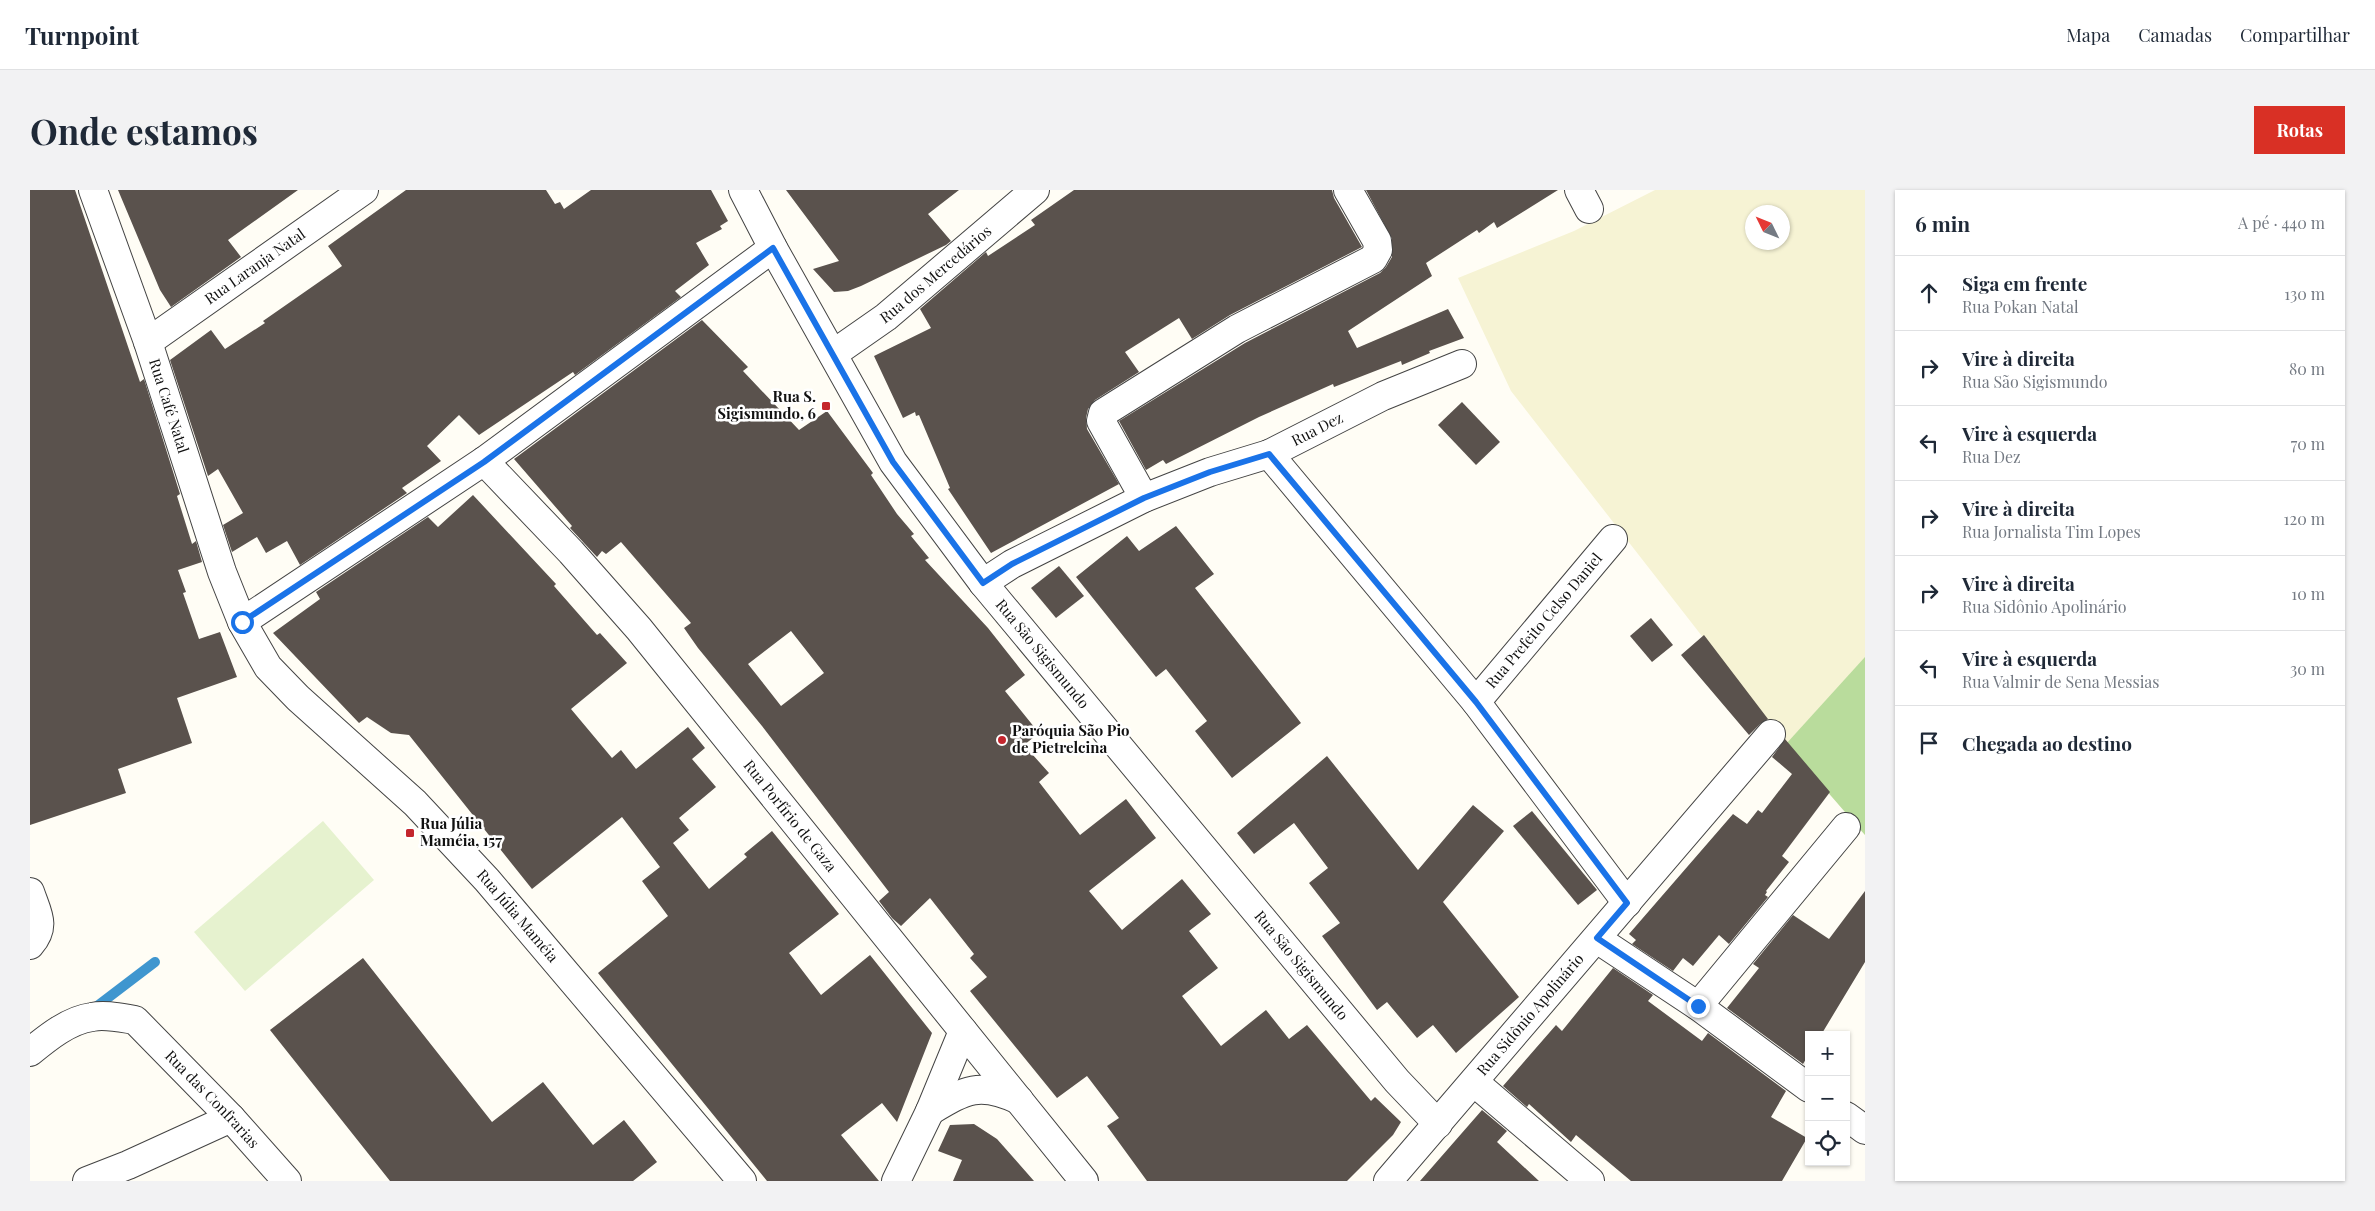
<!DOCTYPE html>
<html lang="pt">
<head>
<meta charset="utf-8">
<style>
	:root { --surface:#fff; --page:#f2f2f3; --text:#1f2937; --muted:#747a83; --line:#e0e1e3; --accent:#d93025 }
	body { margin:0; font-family:"Playfair Display",serif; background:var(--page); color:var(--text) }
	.controls { position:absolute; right:15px; bottom:15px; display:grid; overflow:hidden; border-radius:0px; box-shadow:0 1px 4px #0004 }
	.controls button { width:45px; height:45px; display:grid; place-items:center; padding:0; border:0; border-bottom:1px solid var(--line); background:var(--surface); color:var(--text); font:25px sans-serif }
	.compass { position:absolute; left:1715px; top:15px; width:45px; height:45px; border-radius:50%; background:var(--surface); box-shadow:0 1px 4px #0004; rotate:313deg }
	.stop { position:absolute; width:15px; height:15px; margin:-11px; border:4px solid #1a73e8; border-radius:50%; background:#fff }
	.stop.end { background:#1a73e8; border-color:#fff; box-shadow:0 1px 5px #0008 }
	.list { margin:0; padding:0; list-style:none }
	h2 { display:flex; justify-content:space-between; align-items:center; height:65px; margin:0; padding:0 20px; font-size:21px }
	h2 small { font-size:16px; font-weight:400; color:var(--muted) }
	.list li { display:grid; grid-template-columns:32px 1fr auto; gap:15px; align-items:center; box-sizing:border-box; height:75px; padding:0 20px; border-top:1px solid var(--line) }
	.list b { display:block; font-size:19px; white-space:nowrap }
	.list p { margin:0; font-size:16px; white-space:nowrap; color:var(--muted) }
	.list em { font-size:16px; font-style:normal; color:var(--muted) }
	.icon { flex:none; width:28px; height:28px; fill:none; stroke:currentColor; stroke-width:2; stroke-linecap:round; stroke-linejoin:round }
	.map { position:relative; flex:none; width:1835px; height:991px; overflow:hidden; border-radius:0px }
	header { display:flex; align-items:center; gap:30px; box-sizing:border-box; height:70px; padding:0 25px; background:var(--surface); border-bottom:1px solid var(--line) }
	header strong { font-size:24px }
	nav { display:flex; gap:28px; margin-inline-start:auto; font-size:18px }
	.intro { display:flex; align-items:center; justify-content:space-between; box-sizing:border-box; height:120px; padding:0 30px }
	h1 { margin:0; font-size:35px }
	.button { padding:12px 22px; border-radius:0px; background:var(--accent); color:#fff; font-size:18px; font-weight:700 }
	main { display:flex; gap:30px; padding:0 30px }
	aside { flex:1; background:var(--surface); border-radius:0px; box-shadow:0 1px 4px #0004 }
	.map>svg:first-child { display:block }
</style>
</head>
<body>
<header>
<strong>Turnpoint</strong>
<nav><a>Mapa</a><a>Camadas</a><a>Compartilhar</a></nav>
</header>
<div class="intro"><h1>Onde estamos</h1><a class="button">Rotas</a></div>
<main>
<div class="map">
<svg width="1835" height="991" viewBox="0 0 1835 991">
	<rect width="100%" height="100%" fill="#fffdf5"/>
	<path fill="#f6f3d4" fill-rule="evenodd" d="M 1625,0 L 1835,0 L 1835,645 L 1756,554 L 1481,201 L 1428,88 L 1544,41 ZM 1722,22 L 1752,22 L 1752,52 L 1722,52 Z"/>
	<path fill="#b9dc9c" d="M 1835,467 L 1835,645 L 1756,554 Z"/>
	<path fill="#e6f2cf" d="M 293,631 L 344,690 L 215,801 L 164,742 Z"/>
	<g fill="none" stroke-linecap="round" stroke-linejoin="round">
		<path stroke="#3f96cf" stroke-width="10" d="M 62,820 L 125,772"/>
	</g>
	<g fill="#5a524d" fill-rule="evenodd">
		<path d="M 0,0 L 45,0 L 110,192 L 114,189 L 150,304 L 147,306 L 162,354 L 166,351 L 172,372 L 148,380 L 156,402 L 153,403 L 169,449 L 190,442 L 207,487 L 147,508 L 162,553 L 88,579 L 96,603 L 0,635 Z"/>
		<path d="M 88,0 L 268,0 L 198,50 L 211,67 L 141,117 L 130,100 Z"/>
		<path d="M 376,0 L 516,0 L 525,14 L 530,12 L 534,19 L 561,0 L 681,0 L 698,31 L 690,36 L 692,39 L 666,53 L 679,75 L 645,101 L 651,107 L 545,185 L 543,182 L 449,245 L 429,225 L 397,256 L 411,271 L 372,298 L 377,303 L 270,375 L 257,351 L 236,363 L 227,347 L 202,362 L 193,335 L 213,323 L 188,279 L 178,286 L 140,170 L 181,140 L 195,159 L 235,133 L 233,131 L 312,76 L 298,56 Z"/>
		<path d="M 756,0 L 929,0 L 898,24 L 921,51 L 916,55 L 831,96 L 818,101 L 804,102 L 783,79 L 809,71 Z"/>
		<path d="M 1044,0 L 1302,0 L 1304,8 L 1332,57 L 1200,125 L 1162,149 L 1149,128 L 1095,162 L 1109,182 L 1065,210 L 1058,219 L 1056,228 L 1057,239 L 1089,294 L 961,363 L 918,299 L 920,298 L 889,225 L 886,226 L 885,222 L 873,228 L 844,166 L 901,138 L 890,119 L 956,62 L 958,66 L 1005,35 L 1001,30 Z"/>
		<path d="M 1336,0 L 1528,0 L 1467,38 L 1464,32 L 1449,43 L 1447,40 L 1396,73 L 1402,86 L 1318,141 L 1327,158 L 1418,119 L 1434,148 L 1399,161 L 1400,163 L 1372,175 L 1371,171 L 1304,197 L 1303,194 L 1229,227 L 1136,274 L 1133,270 L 1116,280 L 1089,231 L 1215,153 L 1350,83 L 1356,77 L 1362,67 L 1362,49 Z"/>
		<path d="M 672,130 L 718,177 L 713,181 L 769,240 L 797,221 L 843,283 L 841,285 L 867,324 L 884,344 L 881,346 L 899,368 L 895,370 L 958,438 L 995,485 L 975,501 L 1009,543 L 994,555 L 1019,583 L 1009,592 L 1050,645 L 1096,609 L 1126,648 L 1059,701 L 1092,740 L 1152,689 L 1181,724 L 1159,741 L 1188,778 L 1152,806 L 1191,856 L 1236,820 L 1259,849 L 1277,835 L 1341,911 L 1345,907 L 1371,932 L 1363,945 L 1317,991 L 1117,991 L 1077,936 L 1089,928 L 1057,886 L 1027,908 L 940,801 L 957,787 L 940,768 L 944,764 L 900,708 L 871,736 L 862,728 L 849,711 L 859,702 L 732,536 L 668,458 L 654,438 L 661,433 L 591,352 L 576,364 L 572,361 L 567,367 L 540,338 L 542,336 L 484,269 ZM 761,441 L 794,483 L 751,516 L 718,474 Z"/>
		<path d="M 1432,212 L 1470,252 L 1446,275 L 1408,235 Z"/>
		<path d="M 443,305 L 526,394 L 524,396 L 567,445 L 570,443 L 597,473 L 541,519 L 582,568 L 591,560 L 606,579 L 658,537 L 675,558 L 662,569 L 686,597 L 649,628 L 659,640 L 643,653 L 679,699 L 717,667 L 714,664 L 742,641 L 809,724 L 759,763 L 791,805 L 840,765 L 902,843 L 867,932 L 852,913 L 811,945 L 849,991 L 737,991 L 568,783 L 638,726 L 612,691 L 630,677 L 592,627 L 502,699 L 379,545 L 361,543 L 337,527 L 329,533 L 243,443 L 290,409 L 286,402 L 398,327 L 408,337 Z"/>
		<path d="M 1146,336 L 1184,384 L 1165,398 L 1271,533 L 1202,588 L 1165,541 L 1177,531 L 1136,479 L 1126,487 L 1046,387 L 1097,346 L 1109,361 Z"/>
		<path d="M 1029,376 L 1054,406 L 1026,428 L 1001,398 Z"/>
		<path d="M 1621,428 L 1643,455 L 1622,472 L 1600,446 Z"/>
		<path d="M 1674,445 L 1738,529 L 1730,534 L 1719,545 L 1651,465 Z"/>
		<path d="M 1755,549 L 1800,602 L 1752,666 L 1759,672 L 1736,701 L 1737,702 L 1735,705 L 1738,707 L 1699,754 L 1689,745 L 1663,776 L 1653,768 L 1643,781 L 1602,754 L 1606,750 L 1599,744 L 1703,624 L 1717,634 L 1728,620 L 1732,623 L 1762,584 L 1742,567 Z"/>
		<path d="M 1297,566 L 1388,680 L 1443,615 L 1474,641 L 1413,712 L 1489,807 L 1426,863 L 1403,835 L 1387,848 L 1357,812 L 1347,820 L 1292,746 L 1310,733 L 1279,693 L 1298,678 L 1264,633 L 1224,664 L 1207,643 Z"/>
		<path d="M 1502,621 L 1567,700 L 1548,715 L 1483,636 Z"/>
		<path d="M 1835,701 L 1835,772 L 1791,845 L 1779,845 L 1779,864 L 1773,874 L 1697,818 L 1729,778 L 1723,774 L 1763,725 L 1799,749 Z"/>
		<path d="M 333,768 L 462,932 L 513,892 L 563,955 L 594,930 L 627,972 L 603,991 L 360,991 L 240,840 Z"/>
		<path d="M 1583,778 L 1623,805 L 1618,811 L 1672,851 L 1678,843 L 1756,901 L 1741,927 L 1777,948 L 1752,991 L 1601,991 L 1546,945 L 1541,952 L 1499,914 L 1497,917 L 1473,896 L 1526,835 L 1532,841 Z"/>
		<path d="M 1452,920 L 1477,941 L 1467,952 L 1509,991 L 1390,991 Z"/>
		<path d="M 944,934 L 967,949 L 1004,991 L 923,991 L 932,970 L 908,961 L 920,935 Z"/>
	</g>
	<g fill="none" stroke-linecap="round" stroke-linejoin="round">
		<defs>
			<g id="minor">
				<path id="s1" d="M 63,0 L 118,152 L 192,382 L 212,432 L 238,477 L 268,508 L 385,613 L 457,690 L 712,991"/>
				<path id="s2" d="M 713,0 L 743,58 L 863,272 L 953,393 L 1367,891 L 1408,934"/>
				<path d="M 1549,0 L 1559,19"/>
				<path id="s3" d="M 118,152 L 334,0"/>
				<path id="s4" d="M 803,164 L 856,127 L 1005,0"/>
				<path d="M 1239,264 L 1446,512 L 1597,713"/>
				<path id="s5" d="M 454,271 L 541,362 L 609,439 L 1054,991"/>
				<path d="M 1114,308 L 1071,231 L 1073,223 L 1207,139 L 1343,69 L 1348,60 L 1347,51 L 1318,0"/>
				<path id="s6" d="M 953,393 L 982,374 L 1114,308 L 1180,282 L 1239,264 L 1353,206 L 1432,174"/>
				<path d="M 212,432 L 454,271 L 743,58"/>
				<path id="s7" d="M 1446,512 L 1583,349"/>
				<path d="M 0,702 C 7,723 17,736 0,755"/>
				<path d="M 1567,749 L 1668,816 L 1779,898"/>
				<path d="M 1668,816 L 1816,637"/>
				<path id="s8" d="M 0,862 C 17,848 39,830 62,827 C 75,824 92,828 105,830 L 201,928 L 257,991"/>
				<path d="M 1444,892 L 1560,991"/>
				<path d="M 900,921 C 935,900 949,891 989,910"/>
				<path d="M 1816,926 L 1835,940"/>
				<path d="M 57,991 L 98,975 L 201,928"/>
				<path d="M 866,991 L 900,921 L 933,841"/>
				<path id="s9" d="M 1358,991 L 1741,544"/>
			</g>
		</defs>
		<use href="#minor" stroke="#444" stroke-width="30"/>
		<use href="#minor" stroke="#fff" stroke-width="28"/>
	</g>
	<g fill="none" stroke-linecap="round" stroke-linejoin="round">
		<path stroke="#1a73e8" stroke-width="6" d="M 212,432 L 454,272 L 743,58 L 863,272 L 953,393 L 982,374 L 1114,308 L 1180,282 L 1239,264 L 1446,512 L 1597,713 L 1567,748 L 1668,816"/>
	</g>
	<g fill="#c4262e" stroke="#fff" stroke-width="2">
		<rect x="791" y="211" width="10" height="10" rx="2.5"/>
		<circle cx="972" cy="550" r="5"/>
		<rect x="375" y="638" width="10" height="10" rx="2.5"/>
	</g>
	<g text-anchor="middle" stroke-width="5" stroke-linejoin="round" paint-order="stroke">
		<g font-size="15" fill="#111" stroke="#fff">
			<text dy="5" stroke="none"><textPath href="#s3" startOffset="131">Rua Laranja Natal</textPath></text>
			<text dy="5" stroke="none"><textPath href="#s4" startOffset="130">Rua dos Mercedários</textPath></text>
			<text dy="5" stroke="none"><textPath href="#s1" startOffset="229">Rua Café Natal</textPath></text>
			<text dy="5" stroke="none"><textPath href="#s6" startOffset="369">Rua Dez</textPath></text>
			<text dy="5" stroke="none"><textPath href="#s7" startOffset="106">Rua Prefeito Celso Daniel</textPath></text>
			<text dy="5" stroke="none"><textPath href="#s2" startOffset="554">Rua São Sigismundo</textPath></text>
			<text dy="5" stroke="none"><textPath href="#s5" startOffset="469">Rua Porfírio de Gaza</textPath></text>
			<text dy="5" stroke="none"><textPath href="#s1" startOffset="862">Rua Júlia Maméia</textPath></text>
			<text dy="5" stroke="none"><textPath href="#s2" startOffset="959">Rua São Sigismundo</textPath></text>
			<text dy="5" stroke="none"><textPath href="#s9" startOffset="219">Rua Sidônio Apolinário</textPath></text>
			<text dy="5" stroke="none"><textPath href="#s8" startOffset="226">Rua das Confrarias</textPath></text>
		</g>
		<g font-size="15" font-weight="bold" fill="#111" stroke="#fff" text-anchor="start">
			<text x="786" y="212" text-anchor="end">Rua S.<tspan x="786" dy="17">Sigismundo, 6</tspan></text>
			<text x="982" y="546">Paróquia São Pio<tspan x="982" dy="17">de Pietrelcina</tspan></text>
			<text x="390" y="639">Rua Júlia<tspan x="390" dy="17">Maméia, 157</tspan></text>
		</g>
	</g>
</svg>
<div class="controls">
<button>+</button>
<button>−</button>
<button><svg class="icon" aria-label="locate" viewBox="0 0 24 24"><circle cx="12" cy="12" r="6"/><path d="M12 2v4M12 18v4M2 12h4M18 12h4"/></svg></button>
</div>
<svg class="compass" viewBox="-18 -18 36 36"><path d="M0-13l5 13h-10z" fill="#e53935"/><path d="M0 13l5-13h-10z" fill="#747a83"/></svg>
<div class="stop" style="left:212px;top:432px"></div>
<div class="stop end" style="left:1668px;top:816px"></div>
</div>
<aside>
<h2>6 min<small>A pé · 440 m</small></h2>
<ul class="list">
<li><svg class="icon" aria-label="ahead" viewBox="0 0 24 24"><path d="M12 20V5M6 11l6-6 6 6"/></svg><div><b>Siga em frente</b><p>Rua Pokan Natal</p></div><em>130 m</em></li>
<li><svg class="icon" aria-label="right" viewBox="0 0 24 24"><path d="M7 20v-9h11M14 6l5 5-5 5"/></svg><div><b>Vire à direita</b><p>Rua São Sigismundo</p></div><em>80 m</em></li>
<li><svg class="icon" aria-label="left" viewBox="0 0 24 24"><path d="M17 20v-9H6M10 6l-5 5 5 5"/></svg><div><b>Vire à esquerda</b><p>Rua Dez</p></div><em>70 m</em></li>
<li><svg class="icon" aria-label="right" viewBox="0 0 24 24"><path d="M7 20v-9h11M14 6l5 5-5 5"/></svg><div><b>Vire à direita</b><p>Rua Jornalista Tim Lopes</p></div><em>120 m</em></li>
<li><svg class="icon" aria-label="right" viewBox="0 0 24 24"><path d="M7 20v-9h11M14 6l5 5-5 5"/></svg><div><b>Vire à direita</b><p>Rua Sidônio Apolinário</p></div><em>10 m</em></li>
<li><svg class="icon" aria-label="left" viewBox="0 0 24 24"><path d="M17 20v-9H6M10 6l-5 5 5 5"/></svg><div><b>Vire à esquerda</b><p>Rua Valmir de Sena Messias</p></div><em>30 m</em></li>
<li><svg class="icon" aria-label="arrive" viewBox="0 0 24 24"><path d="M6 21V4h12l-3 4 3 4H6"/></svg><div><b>Chegada ao destino</b></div></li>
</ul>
</aside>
</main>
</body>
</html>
